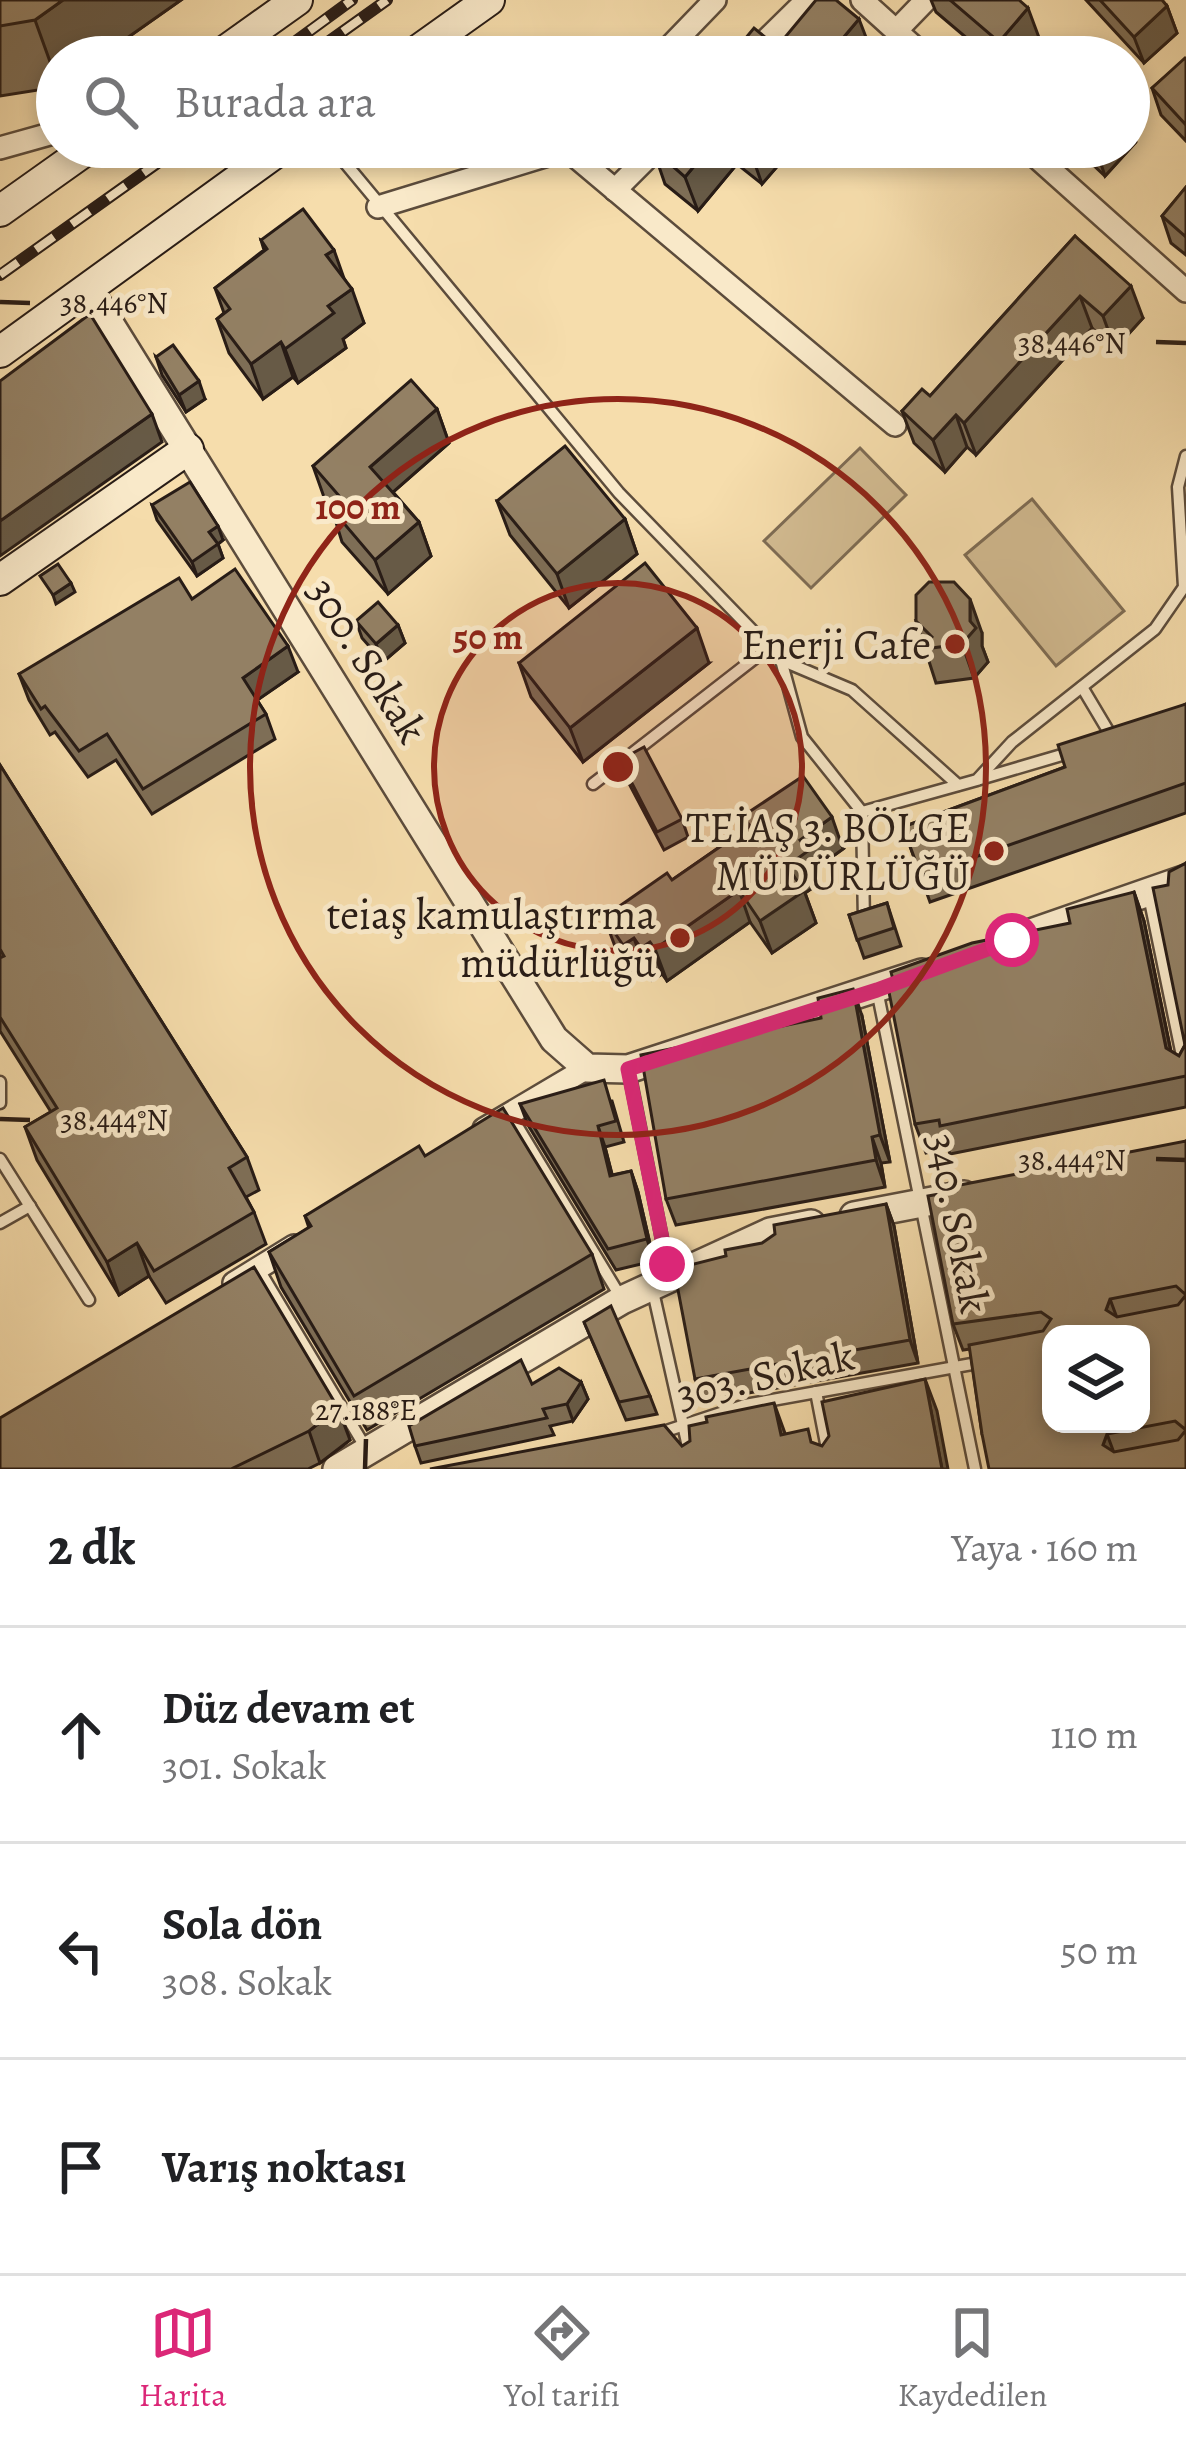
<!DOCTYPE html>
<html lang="tr">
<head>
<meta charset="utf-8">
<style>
	:root { --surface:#fff; --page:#f2f2f2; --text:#202124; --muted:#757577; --line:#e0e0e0; --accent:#db2777 }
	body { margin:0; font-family:Alegreya,serif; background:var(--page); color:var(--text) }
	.controls { position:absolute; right:36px; bottom:36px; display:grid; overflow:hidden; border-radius:24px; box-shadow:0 6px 18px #0003 }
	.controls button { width:108px; height:108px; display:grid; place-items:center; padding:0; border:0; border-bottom:3px solid var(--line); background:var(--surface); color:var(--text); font:60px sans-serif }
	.stop { position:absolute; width:36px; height:36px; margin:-27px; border:9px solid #db2777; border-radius:50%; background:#fff }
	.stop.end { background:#db2777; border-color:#fff; box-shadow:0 3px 12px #0008 }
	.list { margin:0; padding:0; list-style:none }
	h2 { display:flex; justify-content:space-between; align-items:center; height:156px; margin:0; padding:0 48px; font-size:51px }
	h2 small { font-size:39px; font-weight:400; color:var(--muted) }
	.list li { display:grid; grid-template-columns:78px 1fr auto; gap:36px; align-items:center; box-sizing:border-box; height:216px; padding:0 48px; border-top:3px solid var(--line) }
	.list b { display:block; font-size:45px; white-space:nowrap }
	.list p { margin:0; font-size:39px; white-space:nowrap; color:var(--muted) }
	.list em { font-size:39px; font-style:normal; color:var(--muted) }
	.icon { flex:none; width:66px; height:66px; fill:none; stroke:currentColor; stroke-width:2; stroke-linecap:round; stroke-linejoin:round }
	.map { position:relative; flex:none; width:1186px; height:1469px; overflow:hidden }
	.search { position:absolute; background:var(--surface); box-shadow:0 6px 18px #0003; left:36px; right:36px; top:36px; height:132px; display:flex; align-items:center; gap:30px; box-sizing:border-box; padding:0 42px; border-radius:66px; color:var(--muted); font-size:45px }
	.sheet { height:804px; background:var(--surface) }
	nav { display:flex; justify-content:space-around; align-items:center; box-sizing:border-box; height:168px; border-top:3px solid var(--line); background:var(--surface); font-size:33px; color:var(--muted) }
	nav a { display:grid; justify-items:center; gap:6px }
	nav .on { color:var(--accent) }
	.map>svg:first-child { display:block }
</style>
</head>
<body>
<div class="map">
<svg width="1186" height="1469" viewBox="0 0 1186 1469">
	<rect width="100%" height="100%" fill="#f6ddac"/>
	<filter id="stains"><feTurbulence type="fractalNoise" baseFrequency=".00167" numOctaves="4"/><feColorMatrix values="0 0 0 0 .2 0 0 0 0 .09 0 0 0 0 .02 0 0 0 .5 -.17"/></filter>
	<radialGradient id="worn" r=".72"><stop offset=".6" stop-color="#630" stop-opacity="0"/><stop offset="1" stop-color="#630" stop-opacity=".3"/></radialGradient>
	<g fill="#d3bc92" stroke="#7e6c54" stroke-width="3">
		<path d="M 860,448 L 906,495 L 811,588 L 764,541 Z"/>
		<path d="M 1032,499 L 1124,611 L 1056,666 L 965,555 Z"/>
	</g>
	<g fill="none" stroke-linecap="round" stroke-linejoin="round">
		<defs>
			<g id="service">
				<path d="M 332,147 L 619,493 L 781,660 L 802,737 L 862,812 L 977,780 L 1012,742 L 1155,629 L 1184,587 L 1178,487 L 1186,456"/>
				<path d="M 781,660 L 852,690 L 958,785"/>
				<path d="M 1082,687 L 1113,739"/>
				<path d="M 980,779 L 1072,752"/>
				<path d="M 593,784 L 769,647"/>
				<path d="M 862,812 L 864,922"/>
				<path d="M 1149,896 L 1186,1075"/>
				<path d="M 877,990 L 975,1469"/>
				<path d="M 629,1072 L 667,1264 L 652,1287 L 693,1469"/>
				<path d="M 0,1082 L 0,1103"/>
				<path d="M 510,1114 L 620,1296"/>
				<path d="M 0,1159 L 89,1300"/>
				<path d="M 0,1223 L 30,1206"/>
				<path d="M 258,1268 L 367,1450"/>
				<path d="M 816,1392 L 831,1469"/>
				<path d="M 657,1434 L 745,1405 L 983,1362"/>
			</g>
			<g id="minor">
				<path d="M 862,0 L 925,57"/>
				<path d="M 896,31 L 926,0"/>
				<path d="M 660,57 L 715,0"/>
				<path d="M 749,57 L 807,0"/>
				<path d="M 1025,147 L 1186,291"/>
				<path d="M 0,148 L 57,132"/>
				<path d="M 570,152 L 895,425"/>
				<path d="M 615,190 L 658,147"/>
				<path d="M 378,207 L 574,147"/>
				<path d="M 484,1129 L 587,1068"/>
				<path d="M 234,1283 L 294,1246"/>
			</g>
			<g id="tertiary">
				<path d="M 88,289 L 554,1039 L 587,1068 L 628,1069 L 922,973"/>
				<path d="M 1014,939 L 1186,879"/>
				<path d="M 854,1216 L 964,1195"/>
				<path d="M 337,1469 L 622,1300 L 770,1232 L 811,1224"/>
			</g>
			<g id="secondary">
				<path d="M 217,57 L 297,0"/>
				<path d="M 409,57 L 489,0"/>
				<path d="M 0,211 L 90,147"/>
				<path d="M 0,352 L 283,147"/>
				<path d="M 0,580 L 188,449"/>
			</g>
		</defs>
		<use href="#service" stroke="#5c4c3c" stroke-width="15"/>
		<use href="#minor" stroke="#5c4c3c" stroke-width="26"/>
		<use href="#tertiary" stroke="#5c4c3c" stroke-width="32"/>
		<use href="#secondary" stroke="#281c16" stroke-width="34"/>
		<use href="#service" stroke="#f9e9c9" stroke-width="10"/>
		<use href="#minor" stroke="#f9e9c9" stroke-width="21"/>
		<use href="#tertiary" stroke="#f9e9c9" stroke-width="27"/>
		<use href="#secondary" stroke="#f9e9c9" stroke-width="30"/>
		<defs>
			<g id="rail">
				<path d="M 274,57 L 352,0"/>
				<path d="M 307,57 L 387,0"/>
				<path d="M 0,275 L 180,147"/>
			</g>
		</defs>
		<use href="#rail" stroke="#281c16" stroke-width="12"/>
		<use href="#rail" stroke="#f9e9c9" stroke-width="8" stroke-dasharray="22" stroke-linecap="butt"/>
	</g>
	<g fill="#7e6e56" stroke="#281c16" stroke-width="3">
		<path d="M 0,0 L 181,0 L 100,57 L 57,57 L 57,87 L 0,96 Z"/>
		<path d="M 931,0 L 1019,0 L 1041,43 L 1029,57 L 989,57 L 936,12 Z"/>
		<path d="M 1086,0 L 1162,0 L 1167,6 L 1177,33 L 1144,63 Z"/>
		<path d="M 1186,59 L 1186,141 L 1161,115 L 1152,88 Z"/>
		<path d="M 1136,142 L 1105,176 L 1074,147 L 1129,147 Z"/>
		<path d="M 655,147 L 794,147 L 762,184 L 737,164 L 698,211 L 665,184 L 653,149 Z"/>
		<path d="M 1186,187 L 1186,255 L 1171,243 L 1162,216 Z"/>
		<path d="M 1075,236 L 1143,318 L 1115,349 L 1092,328 L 976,455 L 967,447 L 945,472 L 914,443 L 902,411 L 930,396 Z"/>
		<path d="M 261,240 L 345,280 L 364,323 L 343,339 L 346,348 L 298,383 L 293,377 L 263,399 L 229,353 L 217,319 L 224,313 L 215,288 L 264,250 Z"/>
		<path d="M 156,357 L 205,399 L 186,412 L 162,375 Z"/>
		<path d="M 437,409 L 449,443 L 393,492 L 419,522 L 431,556 L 388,594 L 342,542 L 331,506 L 325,500 L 313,466 Z"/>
		<path d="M 497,501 L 625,519 L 637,554 L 569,608 L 510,535 Z"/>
		<path d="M 152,505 L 223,540 L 218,544 L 223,558 L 197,576 L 157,520 Z"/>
		<path d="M 192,599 L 298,672 L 257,700 L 266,714 L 275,739 L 152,814 L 116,760 L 88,777 L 55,732 L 50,735 L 29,700 L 19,674 Z"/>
		<path d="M 356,621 L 398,625 L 405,643 L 383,662 L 362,638 Z"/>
		<path d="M 916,621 L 982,633 L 982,646 L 988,662 L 974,678 L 936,683 Z"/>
		<path d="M 519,663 L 709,663 L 583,762 L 531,697 Z"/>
		<path d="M 1186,704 L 1186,813 L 930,902 L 903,827 L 1065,767 Z"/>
		<path d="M 620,760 L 682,819 L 688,837 L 664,850 L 626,778 Z"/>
		<path d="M 0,765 L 247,1157 L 259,1190 L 246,1197 L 254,1212 L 266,1244 L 166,1303 L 149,1276 L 119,1295 L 37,1160 L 25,1127 L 51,1112 L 0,1031 Z"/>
		<path d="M 743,816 L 843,849 L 815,869 L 820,883 L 805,893 L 816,923 L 772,953 L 750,922 L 667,981 L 662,974 L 652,980 L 645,970 L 635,977 L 616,949 L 604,917 L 672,880 L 747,828 Z"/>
		<path d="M 1186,863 L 1186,1107 L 950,1154 L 948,1148 L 926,1153 L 915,1124 L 1070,923 L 1134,892 L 1144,921 L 1171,1051 L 1179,1056 L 1185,1045 L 1168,885 Z"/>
		<path d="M 887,903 L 901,946 L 864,958 L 849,915 Z"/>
		<path d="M 862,1016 L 890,1162 L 881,1163 L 885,1187 L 676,1225 L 666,1199 Z"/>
		<path d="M 612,1101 L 624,1142 L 605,1147 L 612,1175 L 631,1171 L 638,1192 L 654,1261 L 616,1270 L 528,1125 L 520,1104 Z"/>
		<path d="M 1186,1141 L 1186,1469 L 982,1434 L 970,1349 L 963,1350 L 953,1324 Z"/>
		<path d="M 425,1156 L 592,1254 L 604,1289 L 367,1430 L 281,1287 L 269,1252 L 309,1228 L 305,1216 Z"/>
		<path d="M 886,1204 L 894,1226 L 918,1363 L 704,1401 L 695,1379 L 726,1256 Z"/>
		<path d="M 584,1322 L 650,1396 L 657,1414 L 626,1420 Z"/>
		<path d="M 581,1382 L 588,1399 L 573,1421 L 550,1426 L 554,1435 L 421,1463 L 415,1446 L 532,1384 Z"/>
		<path d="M 338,1408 L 350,1440 L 320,1463 L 308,1469 L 0,1469 Z"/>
	</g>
	<g fill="#675a46" stroke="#281c16" stroke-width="3">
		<path d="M 63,0 L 181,0 L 100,57 L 57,57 L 57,81 L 35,20 Z"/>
		<path d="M 1167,6 L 1177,33 L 1144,63 L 1134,37 Z"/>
		<path d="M 1028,8 L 1041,43 L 1029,57 L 1004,57 L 999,42 Z"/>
		<path d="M 859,19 L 872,53 L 869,57 L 827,57 Z"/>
		<path d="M 1129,121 L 1136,142 L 1105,176 L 1096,149 L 1098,147 L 1129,147 Z"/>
		<path d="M 710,147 L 731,147 L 737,164 L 698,211 L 685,177 Z"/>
		<path d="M 752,147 L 794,147 L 762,184 L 750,150 Z"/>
		<path d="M 334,250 L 346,284 L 326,255 Z"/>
		<path d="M 1131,286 L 1143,318 L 1115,349 L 1103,316 Z"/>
		<path d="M 352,289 L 364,323 L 343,339 L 346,348 L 298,383 L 285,349 L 328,306 Z"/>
		<path d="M 1080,296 L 1092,328 L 976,455 L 964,423 Z"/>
		<path d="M 281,342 L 293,377 L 263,399 L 251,364 Z"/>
		<path d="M 199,381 L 205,399 L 186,412 L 179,395 Z"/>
		<path d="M 437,409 L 449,443 L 383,501 L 370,467 Z"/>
		<path d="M 152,414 L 162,442 L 0,556 L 0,521 Z"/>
		<path d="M 956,415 L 967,447 L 945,472 L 933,440 Z"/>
		<path d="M 625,519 L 637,554 L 569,608 L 557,574 Z"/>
		<path d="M 419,522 L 431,556 L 388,594 L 375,560 Z"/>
		<path d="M 218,526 L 223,540 L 218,544 L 223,558 L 197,576 L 192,562 L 209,532 Z"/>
		<path d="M 71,583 L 75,592 L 56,604 L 53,595 Z"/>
		<path d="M 970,599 L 982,633 L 982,646 L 988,662 L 974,678 L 962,644 L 970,621 Z"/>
		<path d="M 398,625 L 405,643 L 383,662 L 376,644 Z"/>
		<path d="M 697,628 L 709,663 L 583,762 L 570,728 Z"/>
		<path d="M 288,646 L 298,672 L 253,703 L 243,678 Z"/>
		<path d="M 832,817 L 843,849 L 815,869 L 820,883 L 805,893 L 816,923 L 772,953 L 760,921 L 800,840 Z"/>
		<path d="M 739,890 L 750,922 L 667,981 L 655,949 Z"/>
		<path d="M 1134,892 L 1144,921 L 1176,1077 L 1166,1048 Z"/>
		<path d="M 634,938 L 645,970 L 635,977 L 623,945 Z"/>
		<path d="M 650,942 L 662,974 L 652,980 L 641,948 Z"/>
		<path d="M 853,989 L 862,1016 L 890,1162 L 880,1135 Z"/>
		<path d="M 598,1126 L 605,1147 L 618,1197 L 610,1176 Z"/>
		<path d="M 872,1137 L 881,1163 L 885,1187 L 876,1160 Z"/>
		<path d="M 631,1171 L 638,1192 L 654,1261 L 647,1239 Z"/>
		<path d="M 886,1204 L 894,1226 L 918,1363 L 910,1340 Z"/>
		<path d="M 137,1243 L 149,1276 L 119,1295 L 107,1262 Z"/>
		<path d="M 1110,1299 L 1120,1326 L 1106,1310 Z"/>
		<path d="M 925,1379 L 937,1411 L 948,1469 L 942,1469 Z"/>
		<path d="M 581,1382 L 588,1399 L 573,1421 L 567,1404 Z"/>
		<path d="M 774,1403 L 786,1436 L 781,1435 Z"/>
		<path d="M 338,1408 L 350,1440 L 320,1463 L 309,1431 Z"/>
		<path d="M 1107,1434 L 1117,1461 L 1103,1445 Z"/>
	</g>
	<g fill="#938064" stroke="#281c16" stroke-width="3" fill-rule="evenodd">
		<path d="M 0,0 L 63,0 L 35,20 L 0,26 Z"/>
		<path d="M 816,0 L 836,0 L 859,19 L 827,57 L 730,57 L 754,28 L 777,47 Z"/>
		<path d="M 950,0 L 1019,0 L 1028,8 L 999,42 Z"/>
		<path d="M 1100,0 L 1162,0 L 1167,6 L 1134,37 Z"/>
		<path d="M 1185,58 L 1186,59 L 1186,125 L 1152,88 Z"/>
		<path d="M 655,147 L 710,147 L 685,177 L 653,149 Z"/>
		<path d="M 1186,187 L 1186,237 L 1162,216 Z"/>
		<path d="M 303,209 L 334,250 L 326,255 L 352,289 L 328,306 L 334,313 L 285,349 L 281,342 L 251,364 L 217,319 L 230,309 L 215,288 L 267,249 L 261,240 Z"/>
		<path d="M 1075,236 L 1131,286 L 1103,316 L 1080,296 L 964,423 L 956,415 L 933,440 L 902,411 L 922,389 L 930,396 Z"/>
		<path d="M 90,314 L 152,414 L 0,521 L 0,381 Z"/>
		<path d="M 173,345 L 199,381 L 179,395 L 156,357 Z"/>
		<path d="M 411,380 L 437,409 L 370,467 L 419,522 L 375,560 L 330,507 L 341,498 L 313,466 Z"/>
		<path d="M 565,446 L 625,519 L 557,574 L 497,501 Z"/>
		<path d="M 190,482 L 218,526 L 209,532 L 218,544 L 192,562 L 152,505 Z"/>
		<path d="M 645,563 L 697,628 L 570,728 L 519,663 Z"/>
		<path d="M 58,564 L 71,583 L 53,595 L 40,576 Z"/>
		<path d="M 235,569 L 288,646 L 243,678 L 266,714 L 143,789 L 107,734 L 79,751 L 45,706 L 41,709 L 19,674 L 179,578 L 192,599 Z"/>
		<path d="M 929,582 L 954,582 L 970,599 L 970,621 L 976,628 L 962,644 L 924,649 L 932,637 L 916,621 L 916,595 Z"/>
		<path d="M 378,602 L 398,625 L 376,644 L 356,621 Z"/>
		<path d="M 1186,704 L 1186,783 L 921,876 L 903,827 L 1065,767 L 1058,745 Z"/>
		<path d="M 644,747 L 682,819 L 657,832 L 620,760 Z"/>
		<path d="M 0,765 L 247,1157 L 229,1168 L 254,1212 L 154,1271 L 137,1243 L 107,1262 L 25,1127 L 57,1108 L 0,1017 L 0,958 L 4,956 L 0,949 Z"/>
		<path d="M 803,776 L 832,817 L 800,840 L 808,851 L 787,866 L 804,891 L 760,921 L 739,890 L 655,949 L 650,942 L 641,948 L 634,938 L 623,945 L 604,917 L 667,873 L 672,880 L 750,826 L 743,816 Z"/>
		<path d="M 1186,863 L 1186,1076 L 940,1126 L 939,1120 L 915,1124 L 887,982 L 893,980 L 891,972 L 972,943 L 1070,923 L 1067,909 L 1134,892 L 1166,1048 L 1179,1056 L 1185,1045 L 1153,888 L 1168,885 L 1169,872 Z"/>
		<path d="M 887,903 L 894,928 L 857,940 L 849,915 Z"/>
		<path d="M 853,989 L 880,1135 L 872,1137 L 876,1160 L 666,1199 L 641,1055 L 821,1018 L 818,998 Z"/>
		<path d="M 604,1080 L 616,1121 L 598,1126 L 610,1176 L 631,1171 L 647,1239 L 608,1249 L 520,1104 Z"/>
		<path d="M 503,1108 L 592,1254 L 354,1396 L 269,1252 L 311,1226 L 305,1216 L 419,1146 L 425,1156 Z"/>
		<path d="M 1186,1141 L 1186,1469 L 989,1469 L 982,1434 L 969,1345 L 1043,1331 L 1051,1319 L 1041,1312 L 953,1324 L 928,1196 L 956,1191 L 955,1186 ZM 1176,1286 L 1186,1295 L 1178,1305 L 1117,1317 L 1106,1310 L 1110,1299 ZM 1051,1334 L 1141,1334 L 1141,1424 L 1051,1424 ZM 1175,1421 L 1186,1430 L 1178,1440 L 1114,1452 L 1103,1445 L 1107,1434 Z"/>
		<path d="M 886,1204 L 910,1340 L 695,1379 L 674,1269 L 726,1256 L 725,1250 L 762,1243 L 775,1234 L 774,1225 Z"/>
		<path d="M 254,1267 L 338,1408 L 309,1431 L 231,1469 L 0,1469 L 0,1418 Z"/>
		<path d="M 611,1306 L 650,1396 L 619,1402 L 584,1322 Z"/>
		<path d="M 521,1360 L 532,1384 L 559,1368 L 581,1382 L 567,1404 L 543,1409 L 547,1418 L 415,1446 L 409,1426 Z"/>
		<path d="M 925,1379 L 942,1469 L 430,1469 L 664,1425 L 682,1446 L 690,1441 L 689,1426 L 707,1422 L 706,1417 L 774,1403 L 781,1435 L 808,1429 L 811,1442 L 822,1446 L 829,1436 L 822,1402 Z"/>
	</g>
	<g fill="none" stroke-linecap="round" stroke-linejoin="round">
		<path stroke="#db2777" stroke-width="15" d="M 667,1264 L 628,1069 L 877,990 L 1012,940"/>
	</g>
	<path fill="none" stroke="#281c16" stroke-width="4.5" d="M 0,302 L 30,303M 1156,342 L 1186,343M 0,1119 L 30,1120M 1156,1159 L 1186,1160M 365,1469 L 366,1439"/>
	<circle cx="618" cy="767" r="184" fill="#8f2418" fill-opacity=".12"/>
	<g fill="none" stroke="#8f2418" stroke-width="6">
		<circle cx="618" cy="767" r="184"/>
		<circle cx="618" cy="767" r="368"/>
	</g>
	<g fill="#8f2418" stroke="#f9e9c9" stroke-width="4.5">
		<circle cx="955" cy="644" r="12"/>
		<circle cx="994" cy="851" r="12"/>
		<circle cx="680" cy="938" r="12"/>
	</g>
	<g text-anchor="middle" stroke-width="10" stroke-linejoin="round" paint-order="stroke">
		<g font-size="42" fill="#281c16" stroke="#f9e9c9" text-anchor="end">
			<text x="931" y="659">Enerji Cafe</text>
			<text x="970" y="842">TEİAŞ 3. BÖLGE<tspan x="970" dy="48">MÜDÜRLÜĞÜ</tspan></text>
			<text x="656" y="929">teiaş kamulaştırma<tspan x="656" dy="48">müdürlüğü</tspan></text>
		</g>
		<g font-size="42" fill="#281c16" stroke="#f9e9c9">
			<text transform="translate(368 660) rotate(58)" y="15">300. Sokak</text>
			<text transform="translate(959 1223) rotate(79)" y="15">340. Sokak</text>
			<text transform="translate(765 1374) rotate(-13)" y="15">303. Sokak</text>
		</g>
	</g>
	<g font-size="30" text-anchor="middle" fill="#281c16" stroke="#f9e9c9" stroke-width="10" stroke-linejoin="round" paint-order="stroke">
		<text x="114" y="313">38.446°N</text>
		<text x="1072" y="353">38.446°N</text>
		<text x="114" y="1130">38.444°N</text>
		<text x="1072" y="1170">38.444°N</text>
		<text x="366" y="1420">27.188°E</text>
	</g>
	<circle cx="618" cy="767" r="18" fill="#8f2418" stroke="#f9e9c9" stroke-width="6"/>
	<g font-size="36" text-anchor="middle" font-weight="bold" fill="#8f2418" stroke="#f9e9c9" stroke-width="10" stroke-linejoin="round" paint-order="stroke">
		<text x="358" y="519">100 m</text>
		<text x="488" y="649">50 m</text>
	</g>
	<rect width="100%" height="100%" filter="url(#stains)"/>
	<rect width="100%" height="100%" fill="url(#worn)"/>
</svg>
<div class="controls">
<button><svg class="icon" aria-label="layers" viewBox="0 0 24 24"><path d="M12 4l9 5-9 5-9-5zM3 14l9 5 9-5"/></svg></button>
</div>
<div class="stop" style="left:1012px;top:940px"></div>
<div class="stop end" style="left:667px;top:1264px"></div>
<div class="search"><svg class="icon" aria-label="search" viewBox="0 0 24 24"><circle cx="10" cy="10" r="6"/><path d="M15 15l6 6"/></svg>Burada ara</div>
</div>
<section class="sheet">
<h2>2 dk<small>Yaya · 160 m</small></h2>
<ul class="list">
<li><svg class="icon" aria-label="ahead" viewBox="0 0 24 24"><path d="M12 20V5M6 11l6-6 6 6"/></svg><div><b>Düz devam et</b><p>301. Sokak</p></div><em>110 m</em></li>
<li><svg class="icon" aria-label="left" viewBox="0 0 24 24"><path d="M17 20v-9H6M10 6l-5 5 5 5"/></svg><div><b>Sola dön</b><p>308. Sokak</p></div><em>50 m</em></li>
<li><svg class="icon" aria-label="arrive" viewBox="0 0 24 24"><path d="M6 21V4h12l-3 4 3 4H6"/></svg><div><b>Varış noktası</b></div></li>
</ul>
</section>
<nav>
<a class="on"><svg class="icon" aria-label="map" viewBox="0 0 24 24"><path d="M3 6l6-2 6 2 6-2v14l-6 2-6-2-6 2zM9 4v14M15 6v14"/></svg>Harita</a>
<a><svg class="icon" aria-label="directions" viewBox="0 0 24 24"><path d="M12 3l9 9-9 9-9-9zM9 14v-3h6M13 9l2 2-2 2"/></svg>Yol tarifi</a>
<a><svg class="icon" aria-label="saved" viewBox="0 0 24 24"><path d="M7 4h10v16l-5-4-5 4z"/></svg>Kaydedilen</a>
</nav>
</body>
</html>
